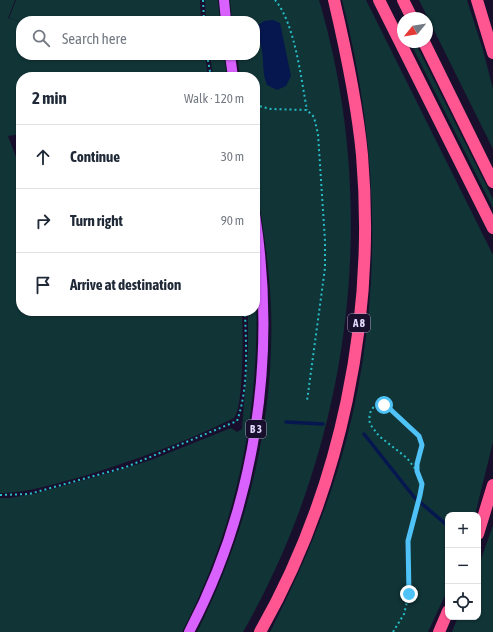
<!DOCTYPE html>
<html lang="en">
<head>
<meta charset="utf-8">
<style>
	:root { --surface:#fff; --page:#f2f2f3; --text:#1f2937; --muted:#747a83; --line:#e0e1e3 }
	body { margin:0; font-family:"Asap Condensed",sans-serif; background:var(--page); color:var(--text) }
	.controls { position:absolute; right:12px; bottom:12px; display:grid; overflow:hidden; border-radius:8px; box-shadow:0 1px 3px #0004 }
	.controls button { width:36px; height:36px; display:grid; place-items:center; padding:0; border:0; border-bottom:1px solid var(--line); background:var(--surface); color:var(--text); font:20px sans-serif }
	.compass { position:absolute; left:397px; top:12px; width:36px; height:36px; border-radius:50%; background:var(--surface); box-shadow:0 1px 3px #0004; rotate:240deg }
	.stop { position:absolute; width:12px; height:12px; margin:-9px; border:3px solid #4fc3f7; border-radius:50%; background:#fff }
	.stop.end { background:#4fc3f7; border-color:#fff; box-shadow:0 1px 4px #0008 }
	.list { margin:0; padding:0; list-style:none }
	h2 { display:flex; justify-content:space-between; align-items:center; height:52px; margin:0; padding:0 16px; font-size:17px }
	h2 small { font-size:13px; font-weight:400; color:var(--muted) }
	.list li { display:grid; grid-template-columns:26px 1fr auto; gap:12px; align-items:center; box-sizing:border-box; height:64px; padding:0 16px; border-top:1px solid var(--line) }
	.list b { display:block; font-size:15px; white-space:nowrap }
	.list em { font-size:13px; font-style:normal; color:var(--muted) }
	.icon { flex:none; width:22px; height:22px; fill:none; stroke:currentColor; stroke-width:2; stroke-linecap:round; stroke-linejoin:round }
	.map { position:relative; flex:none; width:493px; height:632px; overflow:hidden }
	.search { position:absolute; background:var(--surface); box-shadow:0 1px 3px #0004; left:16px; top:16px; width:244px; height:44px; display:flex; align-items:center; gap:10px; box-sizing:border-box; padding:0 14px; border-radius:16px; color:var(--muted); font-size:15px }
	.panel { position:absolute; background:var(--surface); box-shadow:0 1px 3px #0004; left:16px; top:72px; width:244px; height:244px; border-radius:16px }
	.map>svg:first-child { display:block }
</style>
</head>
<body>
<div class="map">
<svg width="493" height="632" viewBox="0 0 493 632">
	<rect width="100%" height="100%" fill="#180f2d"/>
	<g fill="#113437">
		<path d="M 0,0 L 15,0 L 8,18 L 21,22 L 21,55 L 205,55 L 208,77 L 21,77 L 21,134 L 8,136 L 21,170 L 21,311 L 242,311 C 243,329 244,408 234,418 C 186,442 135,460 84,476 C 57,483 31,492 4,493 L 0,493 Z"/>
		<path d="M 16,0 L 200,0 L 201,21 L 21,22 L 9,18 Z"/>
		<path d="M 205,0 L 218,0 L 220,21 L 206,21 Z"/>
		<path d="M 230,0 L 319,0 C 381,209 351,443 243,632 L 197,632 C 247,533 275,420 271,309 C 270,278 266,246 261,215 C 259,201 256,186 255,171 C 253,140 255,108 255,77 L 240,77 L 237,55 L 255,55 L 255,21 L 232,21 Z"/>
		<path d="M 342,0 L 366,0 L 493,255 L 493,442 L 475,515 L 448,515 L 448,589 L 428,632 L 270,632 C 297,579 321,525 338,469 C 385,316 381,153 342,0 Z"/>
		<path d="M 419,0 L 467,0 L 483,50 L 493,89 L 493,149 Z"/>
		<path d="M 410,42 L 415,42 L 493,199 L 493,208 Z"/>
		<path d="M 210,55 L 224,55 L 227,77 L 213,77 Z"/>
		<path d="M 255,272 C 263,397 240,520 182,632 L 0,632 L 0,498 L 10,498 L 37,493 L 119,470 L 151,460 L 231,428 L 237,432 L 242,429 L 248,350 L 248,311 L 255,311 Z"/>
		<path d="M 493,525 L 493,632 L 452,632 L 458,617 L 478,617 L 478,568 Z"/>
	</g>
	<path fill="#06174f" d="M 273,20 L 280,23 L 291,76 L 286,86 L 277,90 L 267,85 C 262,73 264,63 262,50 C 260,41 257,35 258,25 L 264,21 Z"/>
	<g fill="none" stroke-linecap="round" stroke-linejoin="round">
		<g stroke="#06174f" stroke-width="3.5">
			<path d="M 286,422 L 323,424"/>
			<path d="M 364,434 L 414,497 L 448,526"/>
		</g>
		<g stroke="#26bdc8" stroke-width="2" stroke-dasharray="2 3" stroke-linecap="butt">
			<path d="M 203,0 L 204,21"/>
			<path d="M 275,0 C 295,23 301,79 307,110"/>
			<path d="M 207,55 L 211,77"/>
			<path d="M 255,105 L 271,109 L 307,110 L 314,117 L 318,134 L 325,241 L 325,268 L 307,401"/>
			<path d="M 0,495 L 29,494 L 126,467 L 237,421 C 249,387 246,347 245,311"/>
			<path d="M 393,632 L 404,614 L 409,594 L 408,541 L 420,495 L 421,484 L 417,471 L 407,458 L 379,436 L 370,424 C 369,419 369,414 372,409 C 374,406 379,405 383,405 C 390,406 418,434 420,441 C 423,450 417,461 417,471"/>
		</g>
		<g stroke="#d962ff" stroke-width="10">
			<path d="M 224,0 L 226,21"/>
			<path d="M 230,55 L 233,77"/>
			<path d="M 189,632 C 256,505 277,356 255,214"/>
		</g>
		<g stroke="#ff5691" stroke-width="12">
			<path d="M 379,0 L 493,228"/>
			<path d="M 403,0 L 412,18"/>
			<path d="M 477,0 L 493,53"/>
			<path d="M 424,42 L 493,182"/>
			<path d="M 478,534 L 493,485"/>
			<path d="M 260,632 C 341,490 376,318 362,155 C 357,102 346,51 334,0"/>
			<path d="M 439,632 L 448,611"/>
		</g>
	</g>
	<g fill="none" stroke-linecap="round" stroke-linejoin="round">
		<path stroke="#4fc3f7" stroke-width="5" d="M 384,405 L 390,409 L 419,436 L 422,445 L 417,464 L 417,471 L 422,484 L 420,495 L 408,541 L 409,594"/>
	</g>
	<g text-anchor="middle" stroke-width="3" stroke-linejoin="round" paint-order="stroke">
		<g fill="#180f2d" stroke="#a79ec0" stroke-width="1">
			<rect x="348" y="314" width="22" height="18" rx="3"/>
			<rect x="246" y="420" width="20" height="18" rx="3"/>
		</g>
		<g font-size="11" font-weight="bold" fill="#e4dbff">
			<text x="359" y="327">A 8</text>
			<text x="256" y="433">B 3</text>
		</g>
	</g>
</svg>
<div class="controls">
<button>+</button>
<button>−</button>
<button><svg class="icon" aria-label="locate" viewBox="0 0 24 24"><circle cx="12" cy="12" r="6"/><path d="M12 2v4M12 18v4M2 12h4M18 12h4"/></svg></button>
</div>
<svg class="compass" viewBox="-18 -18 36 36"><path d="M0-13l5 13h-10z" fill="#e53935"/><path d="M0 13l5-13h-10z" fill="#747a83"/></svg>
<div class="stop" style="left:384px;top:405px"></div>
<div class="stop end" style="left:409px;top:594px"></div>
<div class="search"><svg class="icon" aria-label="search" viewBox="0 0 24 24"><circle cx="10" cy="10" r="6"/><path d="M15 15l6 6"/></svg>Search here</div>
<section class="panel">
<h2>2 min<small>Walk · 120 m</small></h2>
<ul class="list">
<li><svg class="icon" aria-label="ahead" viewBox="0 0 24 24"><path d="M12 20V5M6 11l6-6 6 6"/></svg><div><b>Continue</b></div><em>30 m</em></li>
<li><svg class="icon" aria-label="right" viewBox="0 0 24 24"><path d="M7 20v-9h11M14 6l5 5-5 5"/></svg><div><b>Turn right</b></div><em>90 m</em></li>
<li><svg class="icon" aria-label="arrive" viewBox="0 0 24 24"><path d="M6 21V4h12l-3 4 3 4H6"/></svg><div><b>Arrive at destination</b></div></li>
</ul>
</section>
</div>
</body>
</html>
